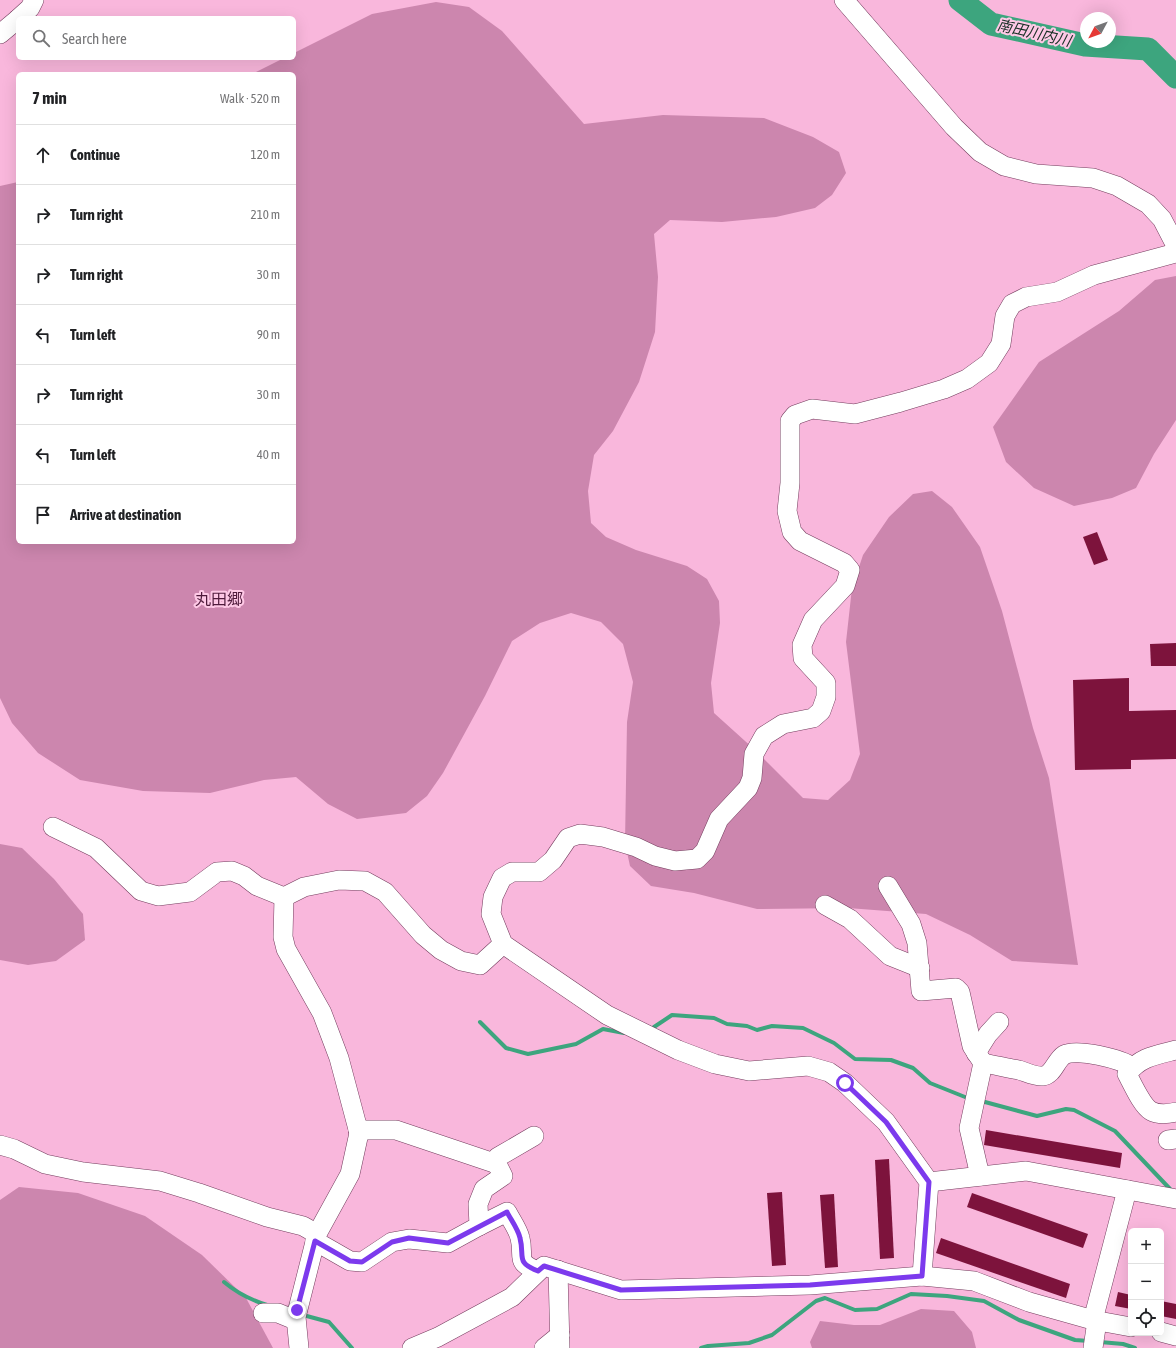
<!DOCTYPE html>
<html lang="en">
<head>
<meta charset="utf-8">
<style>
	:root { --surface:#fff; --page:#f6f6f6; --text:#202124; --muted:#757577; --line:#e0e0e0 }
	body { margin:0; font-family:"Asap Condensed","Noto Sans JP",sans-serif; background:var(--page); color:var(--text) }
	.controls { position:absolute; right:12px; bottom:12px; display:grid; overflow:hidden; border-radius:6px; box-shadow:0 4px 16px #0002 }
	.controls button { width:36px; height:36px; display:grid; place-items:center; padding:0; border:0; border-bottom:1px solid var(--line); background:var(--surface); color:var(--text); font:20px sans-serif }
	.compass { position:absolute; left:1080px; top:12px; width:36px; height:36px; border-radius:50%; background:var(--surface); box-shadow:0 4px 16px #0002; rotate:229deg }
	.stop { position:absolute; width:12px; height:12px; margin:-9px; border:3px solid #7c3aed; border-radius:50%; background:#fff }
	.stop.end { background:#7c3aed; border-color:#fff; box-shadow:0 1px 4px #0008 }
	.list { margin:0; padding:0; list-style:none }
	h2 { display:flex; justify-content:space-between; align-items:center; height:52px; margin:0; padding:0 16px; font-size:17px }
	h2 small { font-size:13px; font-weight:400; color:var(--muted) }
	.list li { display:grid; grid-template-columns:26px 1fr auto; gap:12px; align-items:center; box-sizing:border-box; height:60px; padding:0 16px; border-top:1px solid var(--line) }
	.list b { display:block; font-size:15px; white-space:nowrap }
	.list em { font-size:13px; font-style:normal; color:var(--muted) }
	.icon { flex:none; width:22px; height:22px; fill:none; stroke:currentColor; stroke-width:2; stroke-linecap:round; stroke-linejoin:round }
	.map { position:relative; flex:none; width:1176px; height:1348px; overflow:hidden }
	.search { position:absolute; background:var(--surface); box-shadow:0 4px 16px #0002; left:16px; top:16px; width:280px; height:44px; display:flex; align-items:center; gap:10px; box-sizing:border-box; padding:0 14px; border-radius:6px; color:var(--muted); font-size:15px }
	.panel { position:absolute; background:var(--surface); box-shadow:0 4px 16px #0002; left:16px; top:72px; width:280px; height:472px; border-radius:6px }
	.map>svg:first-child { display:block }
</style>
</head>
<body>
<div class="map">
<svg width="1176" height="1348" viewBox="0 0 1176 1348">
	<rect width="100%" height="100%" fill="#f9b7dc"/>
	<g fill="#cc86ae">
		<path d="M 436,2 L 469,7 L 502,31 L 584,124 L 663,115 L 764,118 L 813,137 L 839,152 L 846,173 L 832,195 L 815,208 L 776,217 L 722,222 L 670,220 L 654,234 L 658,277 L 655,332 L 639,382 L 613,431 L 594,455 L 588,491 L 591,523 L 606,537 L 636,550 L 687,566 L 707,579 L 719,601 L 720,623 L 711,683 L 714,713 L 755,750 L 803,798 L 828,800 L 850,780 L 860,754 L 846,642 L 852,588 L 863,555 L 889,517 L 913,494 L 932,491 L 952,507 L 980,547 L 1002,611 L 1033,728 L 1049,778 L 1078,965 L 1012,961 L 970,935 L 926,914 L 848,908 L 757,909 L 694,893 L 651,886 L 630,866 L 625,843 L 627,722 L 633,682 L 623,644 L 601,622 L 571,613 L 540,623 L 512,641 L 485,696 L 443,773 L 427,796 L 406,813 L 357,819 L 328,804 L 296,777 L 264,780 L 210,793 L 143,791 L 80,780 L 38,753 L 12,723 L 0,698 L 0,186 L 18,182 L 18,542 L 294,542 L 294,74 L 252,74 L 284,58 L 294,58 L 294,53 L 372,14 Z"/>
		<path d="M 1176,276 L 1176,420 L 1154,454 L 1136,488 L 1112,498 L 1074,506 L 1034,488 L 1006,462 L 993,427 L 1039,362 L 1119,311 L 1155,280 Z"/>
		<path d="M 0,844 L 22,848 L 54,879 L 83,914 L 85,940 L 56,961 L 28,965 L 0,960 Z"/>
		<path d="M 19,1187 L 78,1193 L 145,1216 L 202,1255 L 246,1298 L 273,1348 L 0,1348 L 0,1200 Z"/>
		<path d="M 921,1309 L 954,1311 L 972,1332 L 976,1348 L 812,1348 L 810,1342 L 820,1321 L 854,1325 L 880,1325 Z"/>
	</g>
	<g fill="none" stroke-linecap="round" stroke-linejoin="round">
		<g stroke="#3da57e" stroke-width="4">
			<path d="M 480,1022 L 506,1048 L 528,1054 L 576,1044 L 603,1029 L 624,1033"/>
			<path d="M 654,1027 L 672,1015 L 714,1018 L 727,1024 L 747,1026 L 757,1030 L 772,1026 L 803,1028 L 834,1043 L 855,1059 L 891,1060 L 913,1068 L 930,1083 L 965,1097"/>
			<path d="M 985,1102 L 1037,1116 L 1066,1109 L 1074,1110 L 1115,1131 L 1171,1190 L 1173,1191"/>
			<path d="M 224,1282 C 237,1293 251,1300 267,1305"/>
			<path d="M 303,1315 L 329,1322 L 352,1348"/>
			<path d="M 1100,1342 L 1123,1344 L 1135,1348"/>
			<path d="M 701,1348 L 708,1346 L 749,1343 L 772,1335 L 816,1301 L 825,1298 L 855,1310 L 877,1309 L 911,1294 L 947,1296 L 984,1301 L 1019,1320 L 1075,1340 L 1089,1341"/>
		</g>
		<path stroke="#3da57e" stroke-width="23" d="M 960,0 L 991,24 L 1085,45 L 1148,49 L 1176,77"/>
	</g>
	<g fill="#7d133c">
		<path d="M 1097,532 L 1108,560 L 1094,565 L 1083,537 Z"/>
		<path d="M 1176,643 L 1176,666 L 1151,666 L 1150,644 Z"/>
		<path d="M 1129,678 L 1129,711 L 1176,710 L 1176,759 L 1131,760 L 1131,769 L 1075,770 L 1073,680 Z"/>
		<path d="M 986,1130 L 1122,1153 L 1120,1168 L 984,1145 Z"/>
		<path d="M 889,1159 L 894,1258 L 880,1259 L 875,1160 Z"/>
		<path d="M 782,1192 L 786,1265 L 772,1266 L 767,1193 Z"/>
		<path d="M 972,1193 L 1088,1234 L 1083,1248 L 967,1207 Z"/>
		<path d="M 834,1194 L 838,1267 L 825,1268 L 820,1195 Z"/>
		<path d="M 941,1238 L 1070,1284 L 1066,1298 L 936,1253 Z"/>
		<path d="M 1118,1292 L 1131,1295 L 1131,1309 L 1115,1306 Z"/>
		<path d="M 1161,1301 L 1176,1304 L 1176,1319 L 1161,1316 Z"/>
	</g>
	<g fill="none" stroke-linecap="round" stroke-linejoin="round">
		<defs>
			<g id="minor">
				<path d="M 844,0 L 954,127 L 980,152 L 1004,166 L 1036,174 L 1093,178 L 1117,186 L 1148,204 L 1162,219 L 1176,246"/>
				<path d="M 19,18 L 30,8 L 34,0"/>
				<path d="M 0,34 L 18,19"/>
				<path d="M 53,827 L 96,848 L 141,891 L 158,896 L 190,892 L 217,872 L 232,871 L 244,876 L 257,886 L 284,897 L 304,887 L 339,880 L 365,881 L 385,892 L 423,935 L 441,950 L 461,961 L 480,965 L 503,944"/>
				<path d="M 888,886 L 911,924 L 917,943 L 921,991 L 956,988 L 960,992 L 972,1046 L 983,1063 L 969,1128 L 980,1176"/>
				<path d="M 284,897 L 283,937 L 286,949 L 322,1013 L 339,1058 L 359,1133 L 350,1174 L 317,1234 L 296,1317 L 299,1348"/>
				<path d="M 825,905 L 850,919 L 890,956 L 920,968"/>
				<path d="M 1176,1050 C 1156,1055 1140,1057 1127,1074 C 1132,1083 1142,1106 1151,1111 C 1158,1115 1169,1114 1176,1112"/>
				<path d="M 976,1053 L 988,1034 L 999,1022"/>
				<path d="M 983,1063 C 995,1065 1007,1068 1019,1070 C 1026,1072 1035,1077 1043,1076 C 1053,1075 1056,1060 1064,1055 C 1076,1048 1122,1059 1132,1067"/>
				<path d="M 358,1130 L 396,1130 L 497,1164"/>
				<path d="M 1168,1140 L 1176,1139"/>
				<path d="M 0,1145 L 14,1149 L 45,1164 L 83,1172 L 160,1181 L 199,1193 L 267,1217 L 303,1226 L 317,1234"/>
				<path d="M 929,1182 L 1026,1171 L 1176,1199"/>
				<path d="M 479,1226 L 507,1212 C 511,1220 518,1229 520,1238 C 525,1257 514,1262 538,1271"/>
				<path d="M 315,1241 L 350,1261 L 362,1262 L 392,1242 L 409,1239 L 448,1243 L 479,1226 L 478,1204 L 484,1189 L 503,1176 L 497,1164 L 498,1157 L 534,1136"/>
				<path d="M 558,1270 L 560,1348"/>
				<path d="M 922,1276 L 929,1182 L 886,1122 L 845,1083 L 829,1072 L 808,1066 L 749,1071 L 715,1064 L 678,1050 L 607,1015 L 503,944 L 491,914 L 493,897 L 502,878 L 512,872 L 539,872 L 553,860 L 568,838 L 580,834 L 603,837 L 636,847 L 655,856 L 675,861 L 697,859 L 705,851 L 719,819 L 748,788 L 752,778 L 754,754 L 764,736 L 783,724 L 813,718 L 821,711 L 826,697 L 826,683 L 803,658 L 802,645 L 813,620 L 845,586 L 850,570 L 844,563 L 800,541 L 792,532 L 787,511 L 790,483 L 790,421 L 795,415 L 812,409 L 855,414 L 901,402 L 944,389 L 967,379 L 989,363 L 1001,344 L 1005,316 L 1012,304 L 1026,297 L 1057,292 L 1094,275 L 1176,253"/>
				<path d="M 263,1313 L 278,1313 L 295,1320"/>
				<path d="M 1093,1320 L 1127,1190"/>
				<path d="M 1161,1332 L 1176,1336"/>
				<path d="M 412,1348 L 438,1337 L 512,1297 L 544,1266 L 621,1290 L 810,1285 L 922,1276 L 974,1281 L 1029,1302 L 1093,1320 L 1131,1327"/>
				<path d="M 544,1348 L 560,1335"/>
				<path d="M 1093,1348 L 1097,1321"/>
			</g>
		</defs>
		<use href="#minor" stroke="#743d5e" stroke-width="20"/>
		<use href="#minor" stroke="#fff" stroke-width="19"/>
	</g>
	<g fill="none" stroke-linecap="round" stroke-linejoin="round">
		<path stroke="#7c3aed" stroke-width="5" d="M 297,1310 L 315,1241 L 350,1261 L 362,1262 L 392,1242 L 409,1238 L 448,1243 L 507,1212 C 511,1220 518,1229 520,1238 C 525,1257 515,1262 538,1271 L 544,1266 L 621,1290 L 810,1285 L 922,1276 L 929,1182 L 886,1122 L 845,1083"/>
	</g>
	<g text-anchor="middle" stroke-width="4" stroke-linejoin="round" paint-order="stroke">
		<g font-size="15" font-style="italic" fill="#182f25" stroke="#fec9e6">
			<text transform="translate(1034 33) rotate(13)" y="5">南田川内川</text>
		</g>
		<g font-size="16" fill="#4f1b3c" stroke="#fec9e6">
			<text x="219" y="605">丸田郷</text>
		</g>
	</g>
</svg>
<div class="controls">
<button>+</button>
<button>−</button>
<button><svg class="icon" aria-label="locate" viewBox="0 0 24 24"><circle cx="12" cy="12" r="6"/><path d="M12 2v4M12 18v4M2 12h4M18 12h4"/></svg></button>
</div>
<svg class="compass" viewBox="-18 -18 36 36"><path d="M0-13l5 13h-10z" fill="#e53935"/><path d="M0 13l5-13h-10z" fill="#757577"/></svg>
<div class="stop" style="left:845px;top:1083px"></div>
<div class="stop end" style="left:297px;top:1310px"></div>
<div class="search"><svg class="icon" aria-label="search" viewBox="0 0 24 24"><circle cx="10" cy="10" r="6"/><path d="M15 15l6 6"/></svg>Search here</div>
<section class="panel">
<h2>7 min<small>Walk · 520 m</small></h2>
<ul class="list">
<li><svg class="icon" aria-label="ahead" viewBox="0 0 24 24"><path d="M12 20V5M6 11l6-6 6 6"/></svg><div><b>Continue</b></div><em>120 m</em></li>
<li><svg class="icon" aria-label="right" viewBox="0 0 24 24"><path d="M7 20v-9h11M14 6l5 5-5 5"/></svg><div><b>Turn right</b></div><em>210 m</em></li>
<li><svg class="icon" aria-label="right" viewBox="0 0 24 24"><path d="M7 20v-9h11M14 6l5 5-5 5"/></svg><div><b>Turn right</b></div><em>30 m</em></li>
<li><svg class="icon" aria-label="left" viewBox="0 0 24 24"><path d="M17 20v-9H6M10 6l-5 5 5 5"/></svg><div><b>Turn left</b></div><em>90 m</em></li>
<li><svg class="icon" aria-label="right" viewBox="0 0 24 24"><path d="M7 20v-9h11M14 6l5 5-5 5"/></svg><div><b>Turn right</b></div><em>30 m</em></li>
<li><svg class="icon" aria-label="left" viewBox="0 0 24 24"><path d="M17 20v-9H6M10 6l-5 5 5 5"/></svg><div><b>Turn left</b></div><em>40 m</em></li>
<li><svg class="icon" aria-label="arrive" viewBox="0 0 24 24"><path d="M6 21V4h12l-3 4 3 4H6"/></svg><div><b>Arrive at destination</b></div></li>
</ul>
</section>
</div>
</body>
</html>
